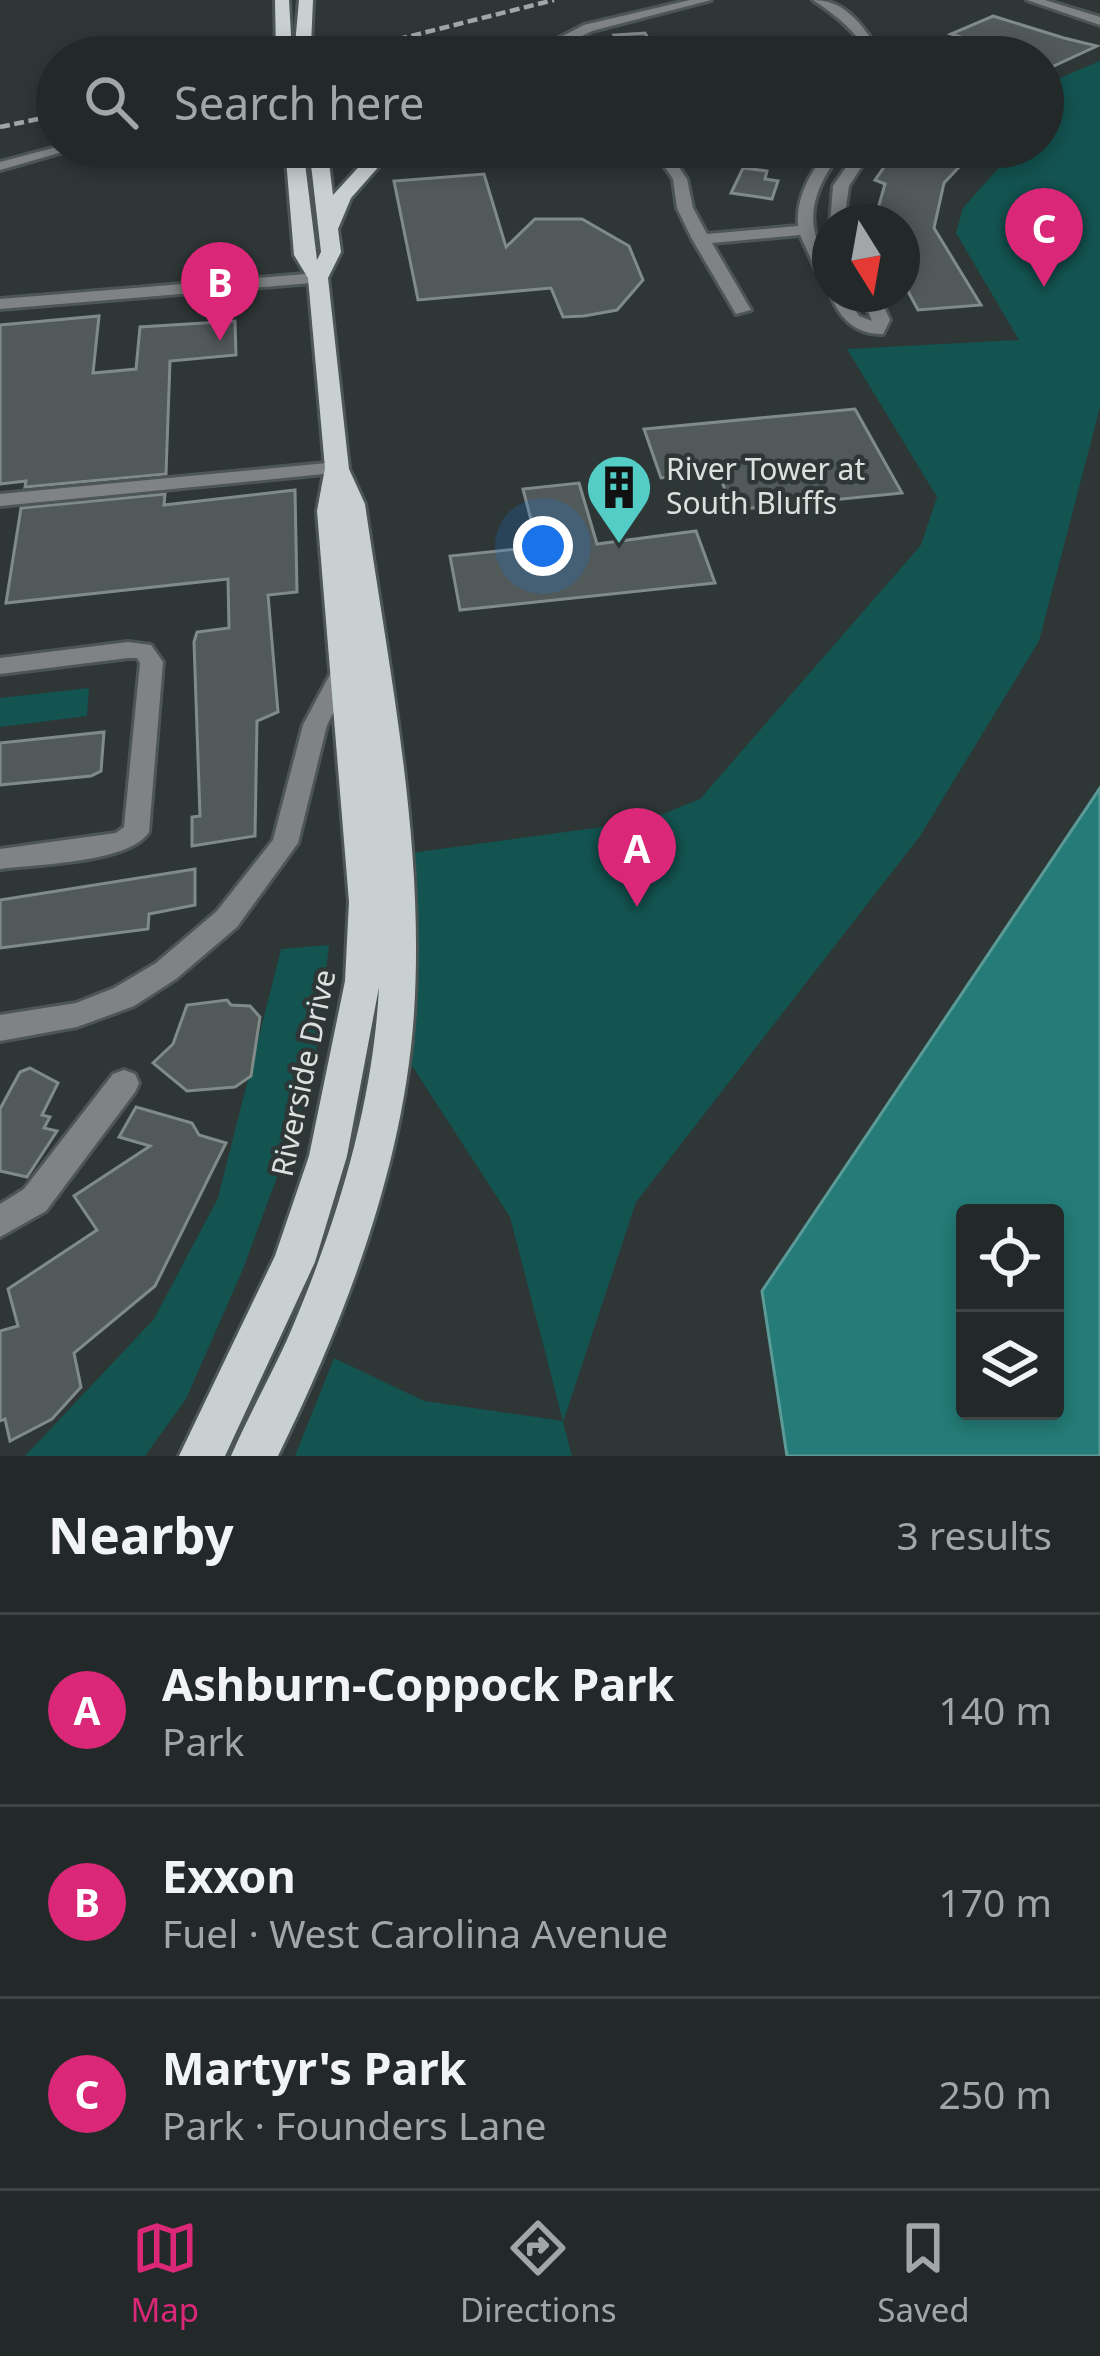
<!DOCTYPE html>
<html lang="en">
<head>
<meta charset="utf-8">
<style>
	:root { --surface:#222928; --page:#2a3130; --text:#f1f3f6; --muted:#a2a6a8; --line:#3f4545; --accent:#db2777 }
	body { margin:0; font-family:"Noto Sans",sans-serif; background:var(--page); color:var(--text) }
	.controls { position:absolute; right:36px; bottom:36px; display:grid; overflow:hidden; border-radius:12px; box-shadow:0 6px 18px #0003 }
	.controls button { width:108px; height:108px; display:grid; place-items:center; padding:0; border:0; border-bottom:3px solid var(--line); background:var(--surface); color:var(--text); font:60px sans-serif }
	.compass { position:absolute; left:812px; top:204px; width:108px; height:108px; border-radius:50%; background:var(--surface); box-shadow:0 6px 18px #0003; rotate:169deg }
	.you { position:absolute; left:543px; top:546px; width:42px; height:42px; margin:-30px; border:9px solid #fff; border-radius:50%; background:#1a73e8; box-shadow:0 0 0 18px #1a73e833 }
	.badge { display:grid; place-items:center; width:78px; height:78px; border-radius:50%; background:var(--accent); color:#fff; font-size:39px; font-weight:700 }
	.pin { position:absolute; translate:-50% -99px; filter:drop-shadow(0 3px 6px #0008) }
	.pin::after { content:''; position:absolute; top:63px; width:42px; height:36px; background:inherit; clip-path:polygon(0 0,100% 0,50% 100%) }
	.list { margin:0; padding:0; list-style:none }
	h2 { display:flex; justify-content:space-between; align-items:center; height:156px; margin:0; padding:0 48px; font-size:51px }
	h2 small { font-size:39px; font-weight:400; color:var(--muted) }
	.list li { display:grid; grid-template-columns:78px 1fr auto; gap:36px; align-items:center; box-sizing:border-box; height:192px; padding:0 48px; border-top:3px solid var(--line) }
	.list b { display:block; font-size:45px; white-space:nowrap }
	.list p { margin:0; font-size:39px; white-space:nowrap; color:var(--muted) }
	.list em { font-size:39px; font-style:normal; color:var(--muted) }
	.icon { flex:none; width:66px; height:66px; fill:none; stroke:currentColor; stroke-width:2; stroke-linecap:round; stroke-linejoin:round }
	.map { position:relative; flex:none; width:1100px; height:1456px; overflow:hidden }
	.search { position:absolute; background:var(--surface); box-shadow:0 6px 18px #0003; left:36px; right:36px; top:36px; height:132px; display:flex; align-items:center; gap:30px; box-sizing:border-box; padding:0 42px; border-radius:66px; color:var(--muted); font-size:45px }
	.sheet { height:732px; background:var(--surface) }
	nav { display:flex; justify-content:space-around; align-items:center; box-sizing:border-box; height:168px; border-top:3px solid var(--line); background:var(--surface); font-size:33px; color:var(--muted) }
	nav a { display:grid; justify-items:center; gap:6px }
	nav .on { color:var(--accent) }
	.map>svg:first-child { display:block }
</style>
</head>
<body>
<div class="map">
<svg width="1100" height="1456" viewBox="0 0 1100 1456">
	<rect width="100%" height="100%" fill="#2e3736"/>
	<g fill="#135350">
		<path d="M 1100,61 L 1100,407 L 1039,641 L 920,836 L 636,1202 L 563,1422 L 572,1456 L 295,1456 L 334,1358 L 424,1401 L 563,1421 L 510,1217 L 407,1058 L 411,853 L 646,821 L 700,799 L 921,545 L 937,497 L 847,349 L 1019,340 L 956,233 L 963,208 L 1017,147 L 1043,147 L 1043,85 Z"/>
		<path d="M 89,688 L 87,716 L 0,727 L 0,698 Z"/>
		<path d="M 329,945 L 313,1080 L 243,1269 L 186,1399 L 145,1456 L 25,1456 L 154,1319 L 218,1198 L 281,949 Z"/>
	</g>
	<path fill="#247b77" stroke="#5b9a96" stroke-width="3" fill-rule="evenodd" d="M 1100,788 L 1100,1456 L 787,1456 L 762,1291 ZM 965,1213 L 1055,1213 L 1055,1411 L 965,1411 Z"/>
	<g fill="#515a59" stroke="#808a89" stroke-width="3">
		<path d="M 993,16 L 1064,38 L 1097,46 L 1043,71 L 1043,57 L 995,57 L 951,44 L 964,38 L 951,34 Z"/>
		<path d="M 645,33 L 659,57 L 626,57 L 614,35 Z"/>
		<path d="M 898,147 L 978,147 L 944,183 L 934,228 L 981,305 L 918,310 L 902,280 L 902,222 L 877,212 L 885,184 L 875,180 Z"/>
		<path d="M 743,168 L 767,171 L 765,179 L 778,181 L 772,199 L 731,193 Z"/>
		<path d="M 484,174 L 506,247 L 535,219 L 582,219 L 629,246 L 643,280 L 617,310 L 584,316 L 563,317 L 551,288 L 418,300 L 394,181 Z"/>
		<path d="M 99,316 L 93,373 L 136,369 L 140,327 L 235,321 L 236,355 L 170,361 L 166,474 L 25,487 L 26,481 L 0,484 L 0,325 Z"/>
		<path d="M 855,409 L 902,493 L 733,510 L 718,472 L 661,478 L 644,429 Z"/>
		<path d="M 579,483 L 597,544 L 696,531 L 715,583 L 460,610 L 450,556 L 538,547 L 523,489 Z"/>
		<path d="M 295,490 L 297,592 L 268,595 L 278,712 L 257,721 L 255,836 L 192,846 L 192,817 L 200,816 L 194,642 L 197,632 L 229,628 L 228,579 L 6,603 L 21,508 L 165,494 L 164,505 Z"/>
		<path d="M 104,732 L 101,771 L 91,776 L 0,785 L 0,743 Z"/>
		<path d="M 195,869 L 195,905 L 149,914 L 148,929 L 0,948 L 0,900 Z"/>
		<path d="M 227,1000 L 231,1005 L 250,1006 L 260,1017 L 251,1076 L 235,1087 L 187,1091 L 153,1063 L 173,1044 L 187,1005 Z"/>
		<path d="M 30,1068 L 58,1083 L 42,1115 L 50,1117 L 44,1128 L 57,1131 L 27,1177 L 0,1171 L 0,1109 L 20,1072 Z"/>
		<path d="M 136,1107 L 192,1123 L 199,1135 L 226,1143 L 155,1286 L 74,1353 L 81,1387 L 52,1419 L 10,1441 L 5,1419 L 0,1421 L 0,1331 L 18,1326 L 8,1289 L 97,1230 L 74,1196 L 150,1146 L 119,1137 Z"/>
	</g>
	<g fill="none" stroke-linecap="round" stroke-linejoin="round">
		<defs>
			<g id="minor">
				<path d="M 690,0 L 711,0 L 592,31 L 538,57 L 522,57 L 584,25 Z"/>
				<path d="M 813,0 C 843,0 859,21 875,44 L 872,57 L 860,57 L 863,44 C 848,25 833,13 813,0 Z"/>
				<path d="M 1027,0 L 1045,0 L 1100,17 L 1100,25 Z"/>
				<path d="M 57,147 L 80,147 L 0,170 L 0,162 Z"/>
				<path d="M 651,147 L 665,147 L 687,179 L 693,208 L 707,234 L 798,226 C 796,194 812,171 830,147 L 844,147 C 824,176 805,204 817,240 C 823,258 830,269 830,288 L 822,283 L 800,235 L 712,243 L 751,310 L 736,314 L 692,239 L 677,208 L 673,179 Z"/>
				<path d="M 860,147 L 874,147 L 849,186 L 844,222 L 830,225 L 833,186 Z"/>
				<path d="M 318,273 L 324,274 L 324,282 L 0,309 L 0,299 Z"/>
				<path d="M 830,292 L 845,294 L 859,316 L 872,321 L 862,294 L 878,294 L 890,320 L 883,334 C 855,335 837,316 830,292 Z"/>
				<path d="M 337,462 L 344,464 L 344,472 L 0,506 L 0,494 Z"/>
				<path d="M 128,642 L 151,645 L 163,662 L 149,832 C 129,863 37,864 0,869 L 0,849 L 116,833 L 124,827 L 140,663 L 137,658 L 128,658 L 0,674 L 0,658 Z"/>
				<path d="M 342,665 L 354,673 L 327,725 L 298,843 L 237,927 L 176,979 L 134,1006 L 77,1027 L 0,1041 L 0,1015 L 76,1003 L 114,988 L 156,963 L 217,911 L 273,840 L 303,725 L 334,667 Z"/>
				<path d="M 124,1070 L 135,1074 L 139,1083 L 135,1092 L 46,1211 L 0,1237 L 0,1204 L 24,1189 L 113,1074 Z"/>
			</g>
			<g id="primary">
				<path d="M 275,0 L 289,0 L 292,53 L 287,57 L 276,53 Z"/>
				<path d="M 299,0 L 313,0 L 311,45 L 303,50 L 295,45 Z"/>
				<path d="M 285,147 L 303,147 L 317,260 L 321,252 L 309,147 L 327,147 L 333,195 L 377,147 L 396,147 L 351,198 L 338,229 L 341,252 L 328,278 L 349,469 L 365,504 C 389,672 425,842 414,1013 C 404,1166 345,1319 278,1456 L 231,1456 C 248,1417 269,1379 287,1340 C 335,1229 373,1108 379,987 L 347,1156 L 315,1262 L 225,1456 L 179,1456 L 275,1256 L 309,1156 L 345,981 L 349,902 L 317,511 L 325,468 L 308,278 L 294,255 Z"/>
			</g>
		</defs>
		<use href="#minor" stroke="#4d5655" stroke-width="6"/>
		<use href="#primary" stroke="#4d5655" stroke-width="6"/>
		<use href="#minor" fill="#7f8383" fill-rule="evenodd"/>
		<use href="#primary" fill="#c8d1d0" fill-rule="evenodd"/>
		<g stroke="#a0a7a6" stroke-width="4.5" stroke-dasharray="10 4.5" stroke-linecap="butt">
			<path d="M 283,57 L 340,42"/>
			<path d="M 327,57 L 554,0"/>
			<path d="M 0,127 L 57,115"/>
		</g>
	</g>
	<defs>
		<symbol id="building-pin" viewBox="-11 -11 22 30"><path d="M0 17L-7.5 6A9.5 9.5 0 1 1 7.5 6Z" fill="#54cdc7" stroke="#2e3736"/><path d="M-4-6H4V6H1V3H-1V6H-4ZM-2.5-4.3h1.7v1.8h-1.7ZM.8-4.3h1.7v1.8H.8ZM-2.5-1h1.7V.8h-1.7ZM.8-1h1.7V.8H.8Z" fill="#111"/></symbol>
	</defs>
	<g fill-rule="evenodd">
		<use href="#building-pin" x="581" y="449" width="76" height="104"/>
	</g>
	<g text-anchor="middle" stroke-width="9" stroke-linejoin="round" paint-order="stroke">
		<g font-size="30" fill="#dce1e0" stroke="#2e3736" text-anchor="start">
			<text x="666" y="480">River Tower at<tspan x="666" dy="34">South Bluffs</tspan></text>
		</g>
		<g font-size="30" fill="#dce1e0" stroke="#2e3736">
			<text transform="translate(304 1073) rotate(-78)" y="10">Riverside Drive</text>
		</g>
	</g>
</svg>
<div class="controls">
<button><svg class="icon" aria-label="locate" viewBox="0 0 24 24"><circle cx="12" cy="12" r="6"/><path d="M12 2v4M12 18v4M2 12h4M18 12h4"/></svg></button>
<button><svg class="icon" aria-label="layers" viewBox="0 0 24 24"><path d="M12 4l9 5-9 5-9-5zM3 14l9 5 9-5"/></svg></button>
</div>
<svg class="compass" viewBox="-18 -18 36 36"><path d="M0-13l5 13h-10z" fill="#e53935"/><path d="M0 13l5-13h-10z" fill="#a2a6a8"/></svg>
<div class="you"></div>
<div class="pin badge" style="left:637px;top:907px">A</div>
<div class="pin badge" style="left:220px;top:341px">B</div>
<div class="pin badge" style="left:1044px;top:287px">C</div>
<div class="search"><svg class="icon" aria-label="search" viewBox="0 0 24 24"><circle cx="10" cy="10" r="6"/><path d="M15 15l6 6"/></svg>Search here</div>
</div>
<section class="sheet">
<h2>Nearby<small>3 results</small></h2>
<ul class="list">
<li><span class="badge">A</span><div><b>Ashburn-Coppock Park</b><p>Park</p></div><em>140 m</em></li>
<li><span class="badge">B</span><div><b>Exxon</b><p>Fuel · West Carolina Avenue</p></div><em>170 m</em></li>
<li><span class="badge">C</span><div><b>Martyr's Park</b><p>Park · Founders Lane</p></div><em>250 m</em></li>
</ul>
</section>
<nav>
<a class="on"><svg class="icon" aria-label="map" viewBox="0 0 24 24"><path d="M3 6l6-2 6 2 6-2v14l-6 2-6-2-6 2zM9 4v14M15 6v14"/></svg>Map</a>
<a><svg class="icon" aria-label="directions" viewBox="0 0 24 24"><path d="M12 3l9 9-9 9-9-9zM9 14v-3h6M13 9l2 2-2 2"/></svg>Directions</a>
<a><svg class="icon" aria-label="saved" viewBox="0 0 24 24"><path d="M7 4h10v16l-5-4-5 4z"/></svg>Saved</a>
</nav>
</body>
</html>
